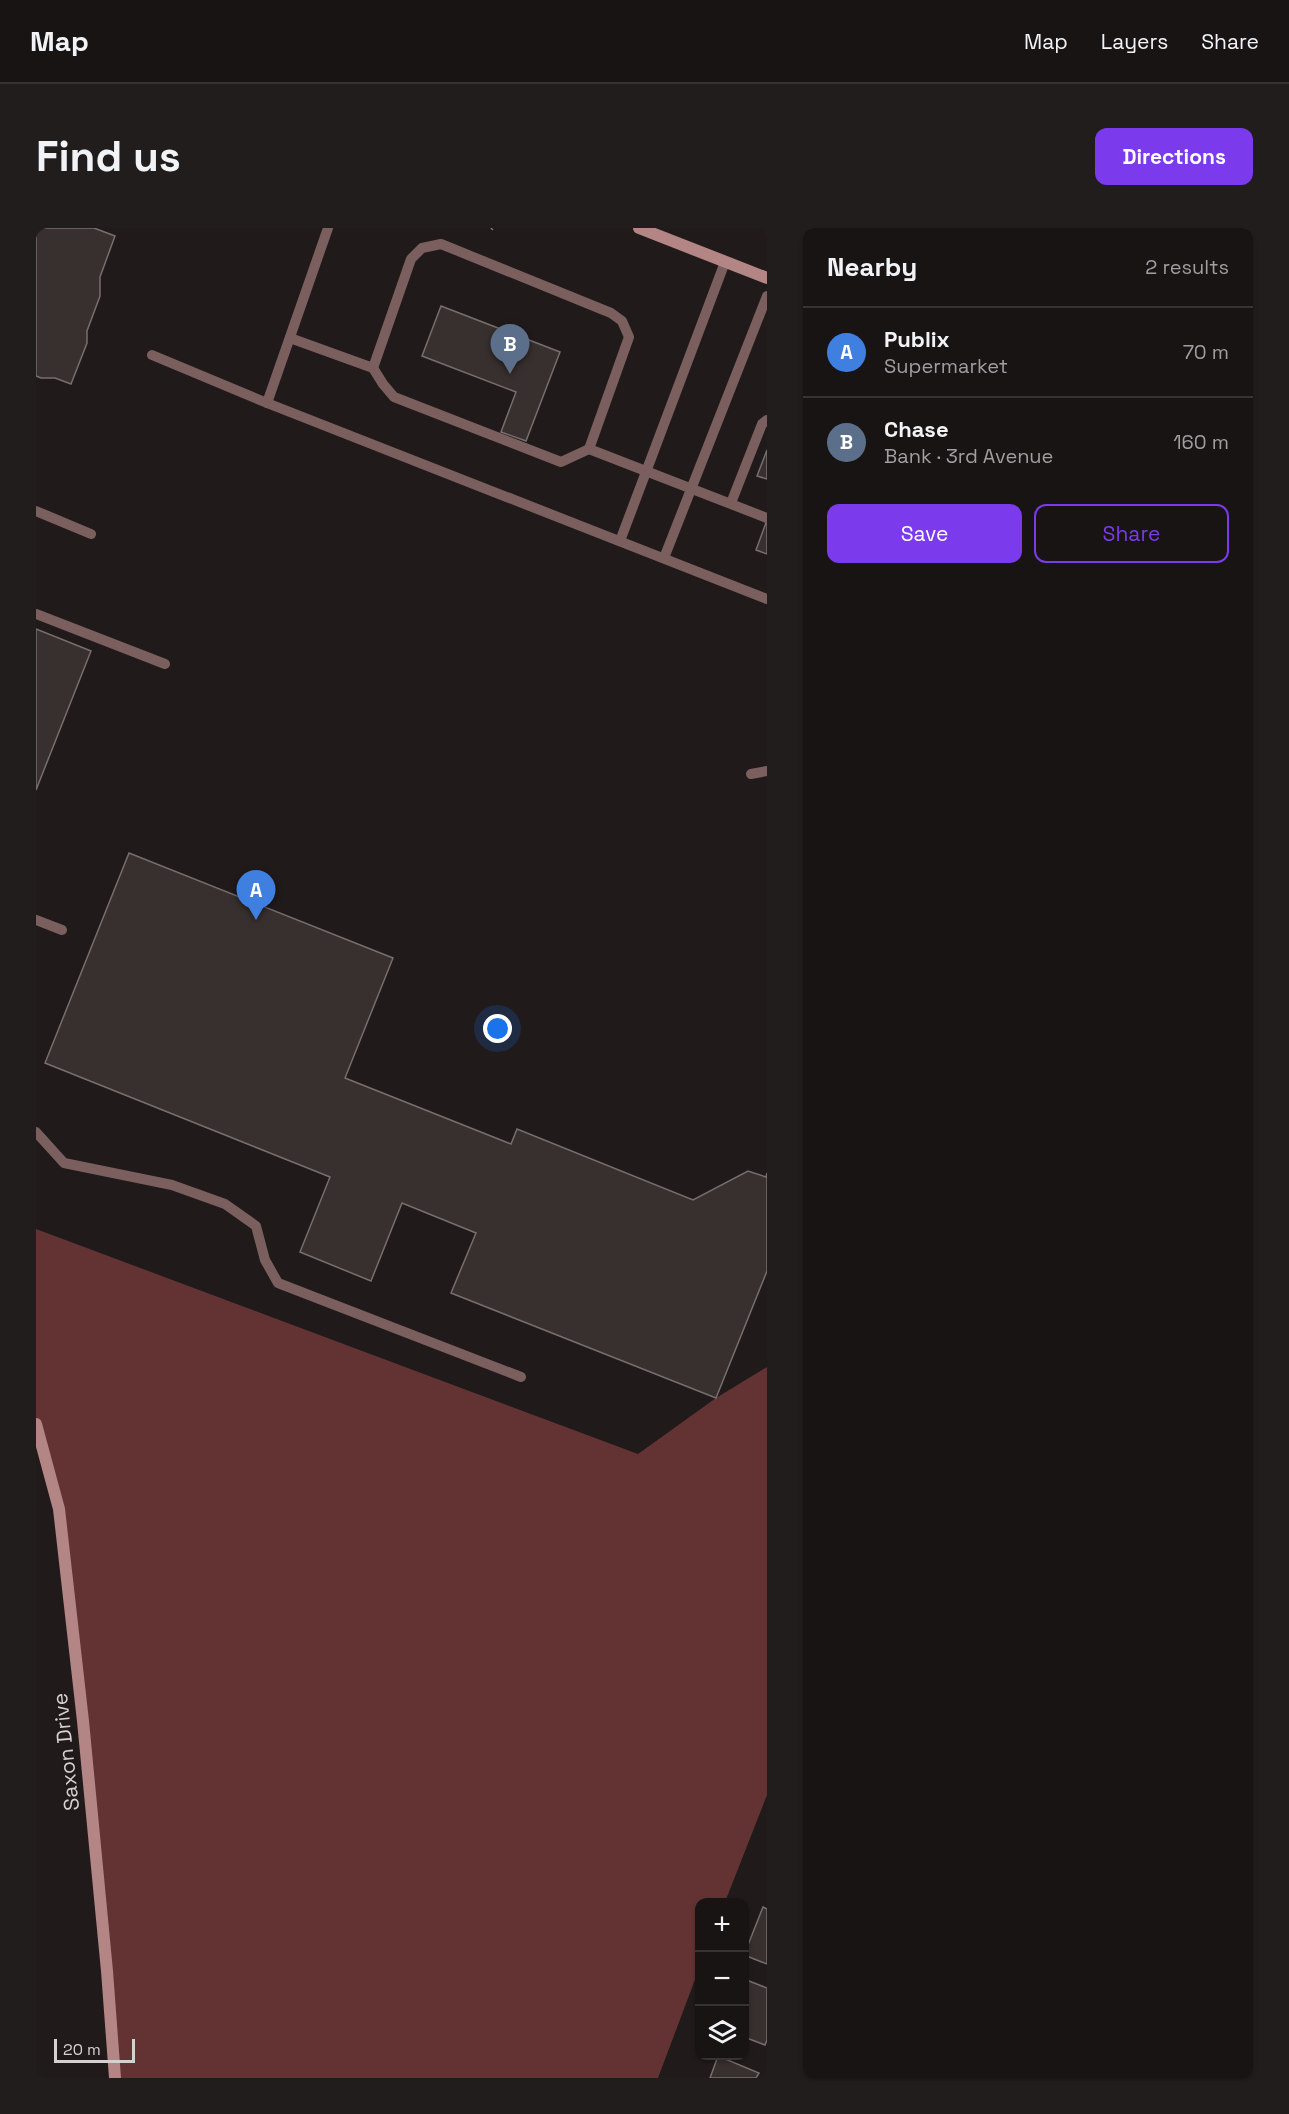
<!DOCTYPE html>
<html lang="en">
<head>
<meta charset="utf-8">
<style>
	:root { --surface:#191414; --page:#221d1d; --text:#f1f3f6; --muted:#9f9ea0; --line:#373334; --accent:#7c3aed }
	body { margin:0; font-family:"Space Grotesk",sans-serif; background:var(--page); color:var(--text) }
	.controls { position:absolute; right:18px; bottom:18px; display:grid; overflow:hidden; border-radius:12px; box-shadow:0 2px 4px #0004 }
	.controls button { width:54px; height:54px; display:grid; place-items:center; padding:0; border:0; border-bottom:2px solid var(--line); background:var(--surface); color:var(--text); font:30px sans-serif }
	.scale { position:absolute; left:18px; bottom:15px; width:81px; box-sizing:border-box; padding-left:6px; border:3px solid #d6d1d1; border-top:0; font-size:16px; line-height:21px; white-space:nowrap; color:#d6d1d1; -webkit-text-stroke:4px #211a1a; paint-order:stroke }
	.you { position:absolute; left:462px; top:801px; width:21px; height:21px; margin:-15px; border:4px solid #fff; border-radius:50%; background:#1a73e8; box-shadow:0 0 0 9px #1a73e833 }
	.badge { display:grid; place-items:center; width:39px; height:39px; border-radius:50%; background:var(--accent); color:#fff; font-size:20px; font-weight:700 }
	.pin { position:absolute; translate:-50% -50px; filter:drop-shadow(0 2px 3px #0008) }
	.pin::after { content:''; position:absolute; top:32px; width:21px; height:18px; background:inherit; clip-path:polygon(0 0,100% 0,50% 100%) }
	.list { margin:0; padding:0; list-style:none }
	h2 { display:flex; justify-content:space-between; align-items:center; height:78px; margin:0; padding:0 24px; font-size:26px }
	h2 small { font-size:20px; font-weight:400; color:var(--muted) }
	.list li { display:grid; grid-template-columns:39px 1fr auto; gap:18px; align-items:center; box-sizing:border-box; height:90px; padding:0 24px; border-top:2px solid var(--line) }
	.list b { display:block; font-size:22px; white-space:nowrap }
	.list p { margin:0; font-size:20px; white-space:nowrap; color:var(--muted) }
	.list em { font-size:20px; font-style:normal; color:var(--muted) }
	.actions { display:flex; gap:12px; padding:18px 24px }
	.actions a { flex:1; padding:14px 0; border:2px solid var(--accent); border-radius:12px; text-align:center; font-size:21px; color:var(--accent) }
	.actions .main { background:var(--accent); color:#fff }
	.icon { flex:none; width:33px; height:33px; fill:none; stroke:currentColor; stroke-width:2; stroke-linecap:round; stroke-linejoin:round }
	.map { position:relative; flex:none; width:731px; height:1850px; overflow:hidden; border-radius:12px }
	header { display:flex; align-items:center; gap:36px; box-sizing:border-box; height:84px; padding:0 30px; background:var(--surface); border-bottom:2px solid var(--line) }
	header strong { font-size:28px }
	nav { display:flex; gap:33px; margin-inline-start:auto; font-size:21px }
	.intro { display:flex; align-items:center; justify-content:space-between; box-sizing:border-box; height:144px; padding:0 36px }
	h1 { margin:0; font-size:42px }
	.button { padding:15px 27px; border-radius:12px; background:var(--accent); color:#fff; font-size:21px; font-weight:700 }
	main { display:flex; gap:36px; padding:0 36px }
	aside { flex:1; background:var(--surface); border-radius:12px; box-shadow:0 2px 4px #0004 }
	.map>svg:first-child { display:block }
</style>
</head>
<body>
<header>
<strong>Map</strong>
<nav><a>Map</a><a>Layers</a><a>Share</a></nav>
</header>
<div class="intro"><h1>Find us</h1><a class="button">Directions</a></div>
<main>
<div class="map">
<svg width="731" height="1850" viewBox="0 0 731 1850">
	<rect width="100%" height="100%" fill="#211a1a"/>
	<path fill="#633333" d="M 0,1001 L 602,1226 L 680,1170 L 731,1139 L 731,1567 L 689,1674 L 664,1674 L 663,1741 L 622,1850 L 79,1850 L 23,1281 L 0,1196 Z"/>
	<g fill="#38302f" stroke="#776e6e" stroke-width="1.5">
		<path d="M 0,0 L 58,0 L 79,8 L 64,49 L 64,68 L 51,103 L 51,115 L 35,156 L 19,150 L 5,150 L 0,148 Z"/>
		<path d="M 405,78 L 524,124 L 490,213 L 465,204 L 480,164 L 386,128 Z"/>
		<path d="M 731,222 L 731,251 L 721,248 Z"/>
		<path d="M 731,292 L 731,326 L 720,322 Z"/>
		<path d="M 0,401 L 55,423 L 0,562 Z"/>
		<path d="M 93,625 L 357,730 L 309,850 L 475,916 L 481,901 L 657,972 L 712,943 L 730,949 L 731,945 L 731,1043 L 680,1170 L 415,1065 L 440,1005 L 366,975 L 335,1053 L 264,1024 L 294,949 L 9,835 Z"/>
		<path d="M 727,1679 L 731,1681 L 731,1736 L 708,1727 Z"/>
		<path d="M 708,1751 L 731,1760 L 731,1812 L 729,1817 L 708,1809 Z"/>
		<path d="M 682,1828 L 723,1845 L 720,1850 L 674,1850 Z"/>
	</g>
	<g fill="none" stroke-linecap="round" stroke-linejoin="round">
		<path stroke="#7b7575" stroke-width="4" stroke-dasharray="1.5 4.5" stroke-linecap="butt" d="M 455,1 L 456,0"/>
		<g stroke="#7b5f5e" stroke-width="10">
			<path d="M 254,110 L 337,140 L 375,31 L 386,20 L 405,16 L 575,85 L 586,93 L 593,109 L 553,221 L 731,290"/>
			<path d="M 116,127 L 231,175 L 731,371"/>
			<path d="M 337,140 L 347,156 L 358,169 L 525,234 L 553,221"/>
			<path d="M 231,175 L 292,0"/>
			<path d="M 695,275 L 726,196 L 731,192"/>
			<path d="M 0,283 L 55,306"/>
			<path d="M 584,313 L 689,34"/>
			<path d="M 628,330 L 731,68"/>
			<path d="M 0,386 L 129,436"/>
			<path d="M 715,546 L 731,543"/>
			<path d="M 0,692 L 26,702"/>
			<path d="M 0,904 L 28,935 L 136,957 L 189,976 L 220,998 L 229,1032 L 242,1055 L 485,1149"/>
		</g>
		<g stroke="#b38584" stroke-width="12">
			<path d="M 603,0 L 731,50"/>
			<path d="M 0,1196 L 23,1281 L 47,1493 L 71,1743 L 79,1850"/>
		</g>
	</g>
	<g text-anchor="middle" stroke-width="4.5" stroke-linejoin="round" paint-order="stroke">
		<g font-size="21" fill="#d6d1d1" stroke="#211a1a">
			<text transform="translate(30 1524) rotate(-96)" y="7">Saxon Drive</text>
		</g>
	</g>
</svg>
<div class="controls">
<button>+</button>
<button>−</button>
<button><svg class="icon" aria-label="layers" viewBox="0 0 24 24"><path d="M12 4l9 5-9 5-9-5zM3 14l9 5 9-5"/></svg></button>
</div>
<div class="scale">20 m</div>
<div class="you"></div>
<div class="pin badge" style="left:220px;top:692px;background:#3f7fe0">A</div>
<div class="pin badge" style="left:474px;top:146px;background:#5c6f8a">B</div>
</div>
<aside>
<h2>Nearby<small>2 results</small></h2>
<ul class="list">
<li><span class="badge" style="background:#3f7fe0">A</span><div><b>Publix</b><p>Supermarket</p></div><em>70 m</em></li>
<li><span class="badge" style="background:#5c6f8a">B</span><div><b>Chase</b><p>Bank · 3rd Avenue</p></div><em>160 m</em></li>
</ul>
<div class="actions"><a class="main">Save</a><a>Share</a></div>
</aside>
</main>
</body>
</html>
